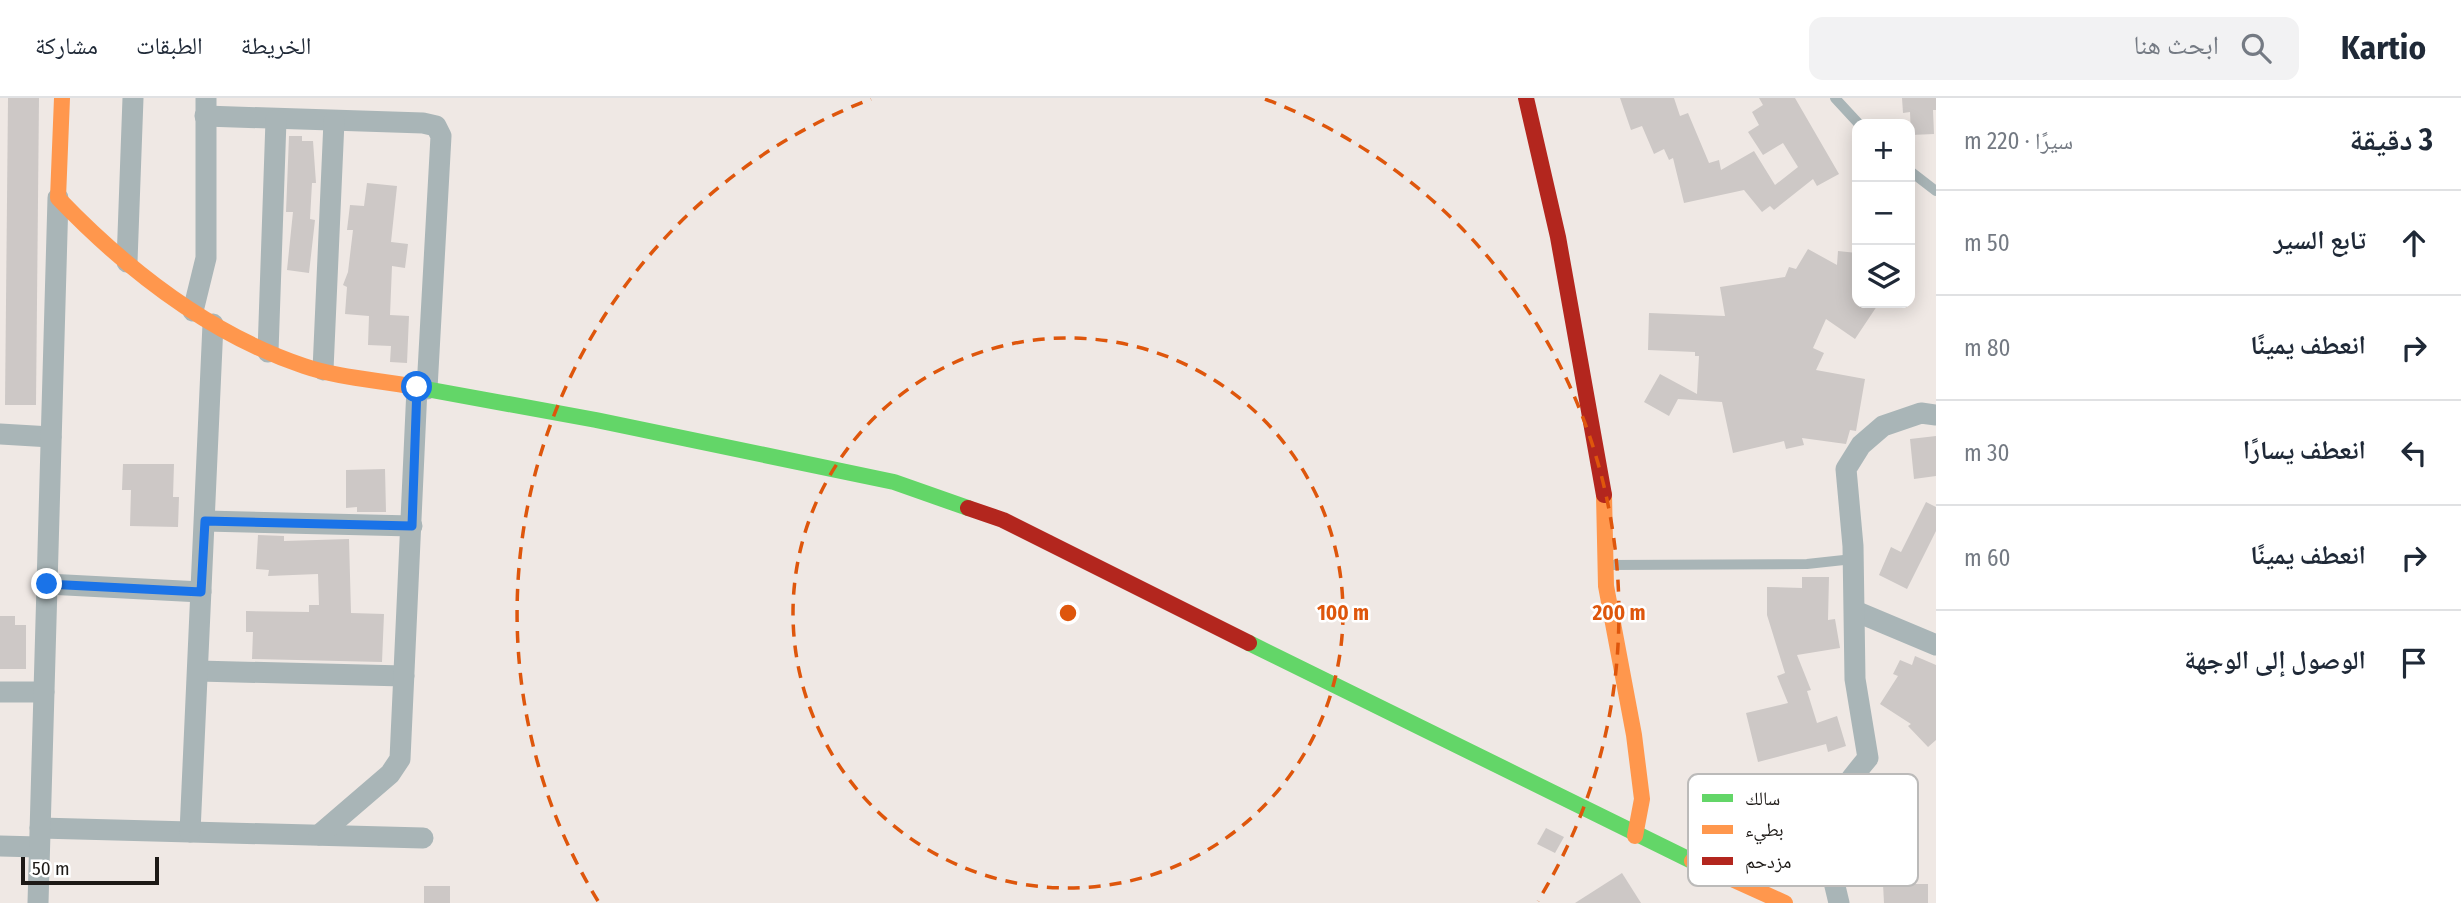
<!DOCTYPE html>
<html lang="ar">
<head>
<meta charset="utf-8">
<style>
	:root { --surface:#fff; --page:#f2f2f3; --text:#1f2937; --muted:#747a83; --line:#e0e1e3 }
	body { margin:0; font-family:"Fira Sans Condensed","Noto Naskh Arabic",sans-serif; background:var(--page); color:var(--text); direction:rtl }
	.controls { position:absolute; right:21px; top:21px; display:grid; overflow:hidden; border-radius:14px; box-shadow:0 4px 18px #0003 }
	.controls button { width:63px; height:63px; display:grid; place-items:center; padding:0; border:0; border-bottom:2px solid var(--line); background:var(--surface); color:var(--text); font:35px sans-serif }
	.scale { position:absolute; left:21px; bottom:18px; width:138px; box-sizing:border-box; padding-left:7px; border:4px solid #1d1916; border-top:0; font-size:19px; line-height:24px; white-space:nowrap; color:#1d1916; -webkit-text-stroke:5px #fff; paint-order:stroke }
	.stop { position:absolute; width:21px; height:21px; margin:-16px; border:5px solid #1a73e8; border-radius:50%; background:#fff }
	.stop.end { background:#1a73e8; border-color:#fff; box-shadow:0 2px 7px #0008 }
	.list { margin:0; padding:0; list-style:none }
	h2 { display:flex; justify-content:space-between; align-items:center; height:91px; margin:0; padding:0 28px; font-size:30px }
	h2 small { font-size:23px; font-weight:400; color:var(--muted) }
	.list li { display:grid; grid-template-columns:46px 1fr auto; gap:21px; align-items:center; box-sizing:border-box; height:105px; padding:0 28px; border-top:2px solid var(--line) }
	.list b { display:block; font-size:26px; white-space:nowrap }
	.list em { font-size:23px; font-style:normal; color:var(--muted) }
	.icon { flex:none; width:38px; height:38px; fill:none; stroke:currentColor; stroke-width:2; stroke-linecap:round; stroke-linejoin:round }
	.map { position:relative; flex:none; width:1936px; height:805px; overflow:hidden; direction:ltr }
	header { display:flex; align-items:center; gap:42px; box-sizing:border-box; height:98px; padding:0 35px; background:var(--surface); border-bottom:2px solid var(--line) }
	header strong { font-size:33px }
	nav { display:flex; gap:38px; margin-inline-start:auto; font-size:24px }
	.search { width:490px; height:63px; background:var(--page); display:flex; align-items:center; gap:18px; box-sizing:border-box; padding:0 24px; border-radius:14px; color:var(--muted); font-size:26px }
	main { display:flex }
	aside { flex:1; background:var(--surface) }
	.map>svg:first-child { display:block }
</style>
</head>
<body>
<header>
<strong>Kartio</strong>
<div class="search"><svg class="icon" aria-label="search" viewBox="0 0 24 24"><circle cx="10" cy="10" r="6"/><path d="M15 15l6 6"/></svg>ابحث هنا</div>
<nav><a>الخريطة</a><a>الطبقات</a><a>مشاركة</a></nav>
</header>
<main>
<aside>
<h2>3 دقيقة<small>سيرًا · 220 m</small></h2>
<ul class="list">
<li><svg class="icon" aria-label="ahead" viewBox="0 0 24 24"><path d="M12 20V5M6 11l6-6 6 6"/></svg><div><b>تابع السير</b></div><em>50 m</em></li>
<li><svg class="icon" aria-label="right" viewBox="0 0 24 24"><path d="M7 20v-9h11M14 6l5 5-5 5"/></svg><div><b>انعطف يمينًا</b></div><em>80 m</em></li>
<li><svg class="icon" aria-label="left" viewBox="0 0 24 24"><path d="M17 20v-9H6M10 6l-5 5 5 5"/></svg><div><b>انعطف يسارًا</b></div><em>30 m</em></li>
<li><svg class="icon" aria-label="right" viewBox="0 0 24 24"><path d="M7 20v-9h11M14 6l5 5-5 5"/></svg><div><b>انعطف يمينًا</b></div><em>60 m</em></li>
<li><svg class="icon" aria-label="arrive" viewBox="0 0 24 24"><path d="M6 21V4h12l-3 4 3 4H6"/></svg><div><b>الوصول إلى الوجهة</b></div></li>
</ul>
</aside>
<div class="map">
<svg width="1936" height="805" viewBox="0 0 1936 805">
	<rect width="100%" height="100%" fill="#efe8e4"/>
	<g fill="#cdc8c6">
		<path d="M 8,0 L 39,0 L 36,307 L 5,307 Z"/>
		<path d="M 1620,0 L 1674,0 L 1680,18 L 1688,15 L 1709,65 L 1719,62 L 1721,72 L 1754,53 L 1775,87 L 1798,69 L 1783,45 L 1763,57 L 1748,34 L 1759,27 L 1752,14 L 1763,7 L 1759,0 L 1795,0 L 1839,76 L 1817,88 L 1813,81 L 1774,112 L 1770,108 L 1762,114 L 1744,92 L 1684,105 L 1673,60 L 1669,62 L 1664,51 L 1654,56 L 1642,28 L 1631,32 Z"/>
		<path d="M 1902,0 L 1936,0 L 1936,12 L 1933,12 L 1934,36 L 1911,37 L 1910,14 L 1903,15 Z"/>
		<path d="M 289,38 L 302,38 L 302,43 L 313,43 L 316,85 L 312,85 L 310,121 L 315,122 L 309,175 L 287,172 L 293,114 L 286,114 Z"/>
		<path d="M 367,85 L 397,88 L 391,144 L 408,146 L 405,170 L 392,168 L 390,217 L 409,218 L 407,265 L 390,264 L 391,248 L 368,247 L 369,218 L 345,216 L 347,189 L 343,187 L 348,174 L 353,132 L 347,132 L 350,107 L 364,108 Z"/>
		<path d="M 1808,151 L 1837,167 L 1838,153 L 1857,155 L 1857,205 L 1879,205 L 1855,241 L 1826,221 L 1813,250 L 1824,255 L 1816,272 L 1865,281 L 1856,333 L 1850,332 L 1846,346 L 1802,340 L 1804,347 L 1786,351 L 1784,343 L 1733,355 L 1722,304 L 1678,301 L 1669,318 L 1644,304 L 1660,276 L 1697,296 L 1699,258 L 1695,258 L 1695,254 L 1648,252 L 1649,215 L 1725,218 L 1720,189 L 1785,179 L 1789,169 L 1796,171 Z"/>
		<path d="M 1936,338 L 1936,378 L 1914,381 L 1910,341 Z"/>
		<path d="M 123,366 L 174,366 L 173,399 L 179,399 L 178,429 L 130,428 L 131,392 L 122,392 Z"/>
		<path d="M 385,371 L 386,414 L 357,414 L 357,409 L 346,410 L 346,372 Z"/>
		<path d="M 1926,404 L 1936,409 L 1936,433 L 1907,491 L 1879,477 L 1891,449 L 1901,454 Z"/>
		<path d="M 258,437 L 284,438 L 284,443 L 349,441 L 351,515 L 384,516 L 382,564 L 252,561 L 253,534 L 246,534 L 246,513 L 309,514 L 309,507 L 319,507 L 318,476 L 268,478 L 269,472 L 256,471 Z"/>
		<path d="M 1802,479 L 1829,479 L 1828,522 L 1835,521 L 1840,550 L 1797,557 L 1811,592 L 1807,593 L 1817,625 L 1837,618 L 1846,648 L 1828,654 L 1826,646 L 1758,664 L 1746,615 L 1788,605 L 1777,578 L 1785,575 L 1767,517 L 1767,489 L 1802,490 Z"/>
		<path d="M 0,518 L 15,518 L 15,527 L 26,527 L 26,571 L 0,571 Z"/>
		<path d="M 1915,558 L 1936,567 L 1936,642 L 1928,649 L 1908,628 L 1911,626 L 1880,606 L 1898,578 L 1893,576 L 1900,562 L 1912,567 Z"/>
		<path d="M 1546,730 L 1564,739 L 1555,755 L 1537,746 Z"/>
		<path d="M 1622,775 L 1641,805 L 1575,805 Z"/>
		<path d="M 1883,786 L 1928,786 L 1928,805 L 1884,805 Z"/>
		<rect x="424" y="788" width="26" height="17"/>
	</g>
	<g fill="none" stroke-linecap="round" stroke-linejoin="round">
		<g stroke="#a9b5b7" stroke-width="10">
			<path d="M 1835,0 L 1859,26"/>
			<path d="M 1910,73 L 1936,93"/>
			<path d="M 1608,467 L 1807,466 L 1853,461"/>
		</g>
		<g stroke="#a9b5b7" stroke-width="21">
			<path d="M 205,18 L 423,25 L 436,28 L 441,38 L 427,291"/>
			<path d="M 127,164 L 133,0"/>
			<path d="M 193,213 L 206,160 L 206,0"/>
			<path d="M 268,254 L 276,22"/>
			<path d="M 323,272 L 334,23"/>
			<path d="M 0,336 L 51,339"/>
			<path d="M 205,423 L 412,428"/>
			<path d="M 47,486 L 201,494"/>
			<path d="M 1855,513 L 1936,547"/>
			<path d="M 198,573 L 404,578"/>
			<path d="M 0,594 L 44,594"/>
			<path d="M 40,730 L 423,740"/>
			<path d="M 190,734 L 213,226"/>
			<path d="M 319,737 L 390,676 L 400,661 L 417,290"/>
			<path d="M 0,748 L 39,749"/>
			<path d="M 38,805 L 58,100"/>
			<path d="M 1839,805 C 1821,729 1816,722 1868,660 L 1855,581 L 1853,448 L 1846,371 L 1861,347 L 1883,328 L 1921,315 L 1936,317"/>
		</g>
		<g stroke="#63d668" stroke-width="16">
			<path d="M 415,289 L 596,322 L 894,384 L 968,410"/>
			<path d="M 1249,545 L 1692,763"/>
		</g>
		<g stroke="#ff974d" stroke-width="16">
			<path d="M 62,0 L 58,100 C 127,172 209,236 304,268 C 339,280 379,282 415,289"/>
			<path d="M 1604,397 L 1606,488 L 1634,637 L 1642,701 L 1635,738"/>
			<path d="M 1692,763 L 1785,805"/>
		</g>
		<g stroke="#b3261e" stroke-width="16">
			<path d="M 1526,0 L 1558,139 L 1604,397"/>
			<path d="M 968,410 L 1003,422 L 1249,545"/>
		</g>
	</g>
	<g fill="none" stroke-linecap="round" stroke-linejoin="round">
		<path stroke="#1a73e8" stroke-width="9" d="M 47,486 L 201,494 L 205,423 L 412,428 L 417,289"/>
	</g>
	<g fill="none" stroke="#de560c" stroke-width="3.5" stroke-dasharray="12 9">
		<circle cx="1068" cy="515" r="275"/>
		<path d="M598 803A551 551 0 0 1 871 1M1265 1A551 551 0 0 1 1538 803"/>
	</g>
	<rect x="1688" y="676" width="230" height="112" rx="10" fill="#fff" stroke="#bbbab9" stroke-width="2"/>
	<rect x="1702" y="696" width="31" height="8" fill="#63d668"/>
	<rect x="1702" y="727" width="31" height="9" fill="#ff974d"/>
	<rect x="1702" y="759" width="31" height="8" fill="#b3261e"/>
	<g font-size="19" fill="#1d1916">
		<text x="1745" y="707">سالك</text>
		<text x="1745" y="738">بطيء</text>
		<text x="1745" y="770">مزدحم</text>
	</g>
	<circle cx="1068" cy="515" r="10" fill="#de560c" stroke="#fff" stroke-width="3.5"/>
	<g font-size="21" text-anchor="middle" font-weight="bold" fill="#de560c" stroke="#fff" stroke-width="5" stroke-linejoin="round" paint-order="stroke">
		<text x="1343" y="522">100 m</text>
		<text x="1619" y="522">200 m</text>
	</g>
</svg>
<div class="controls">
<button>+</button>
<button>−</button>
<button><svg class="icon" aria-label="layers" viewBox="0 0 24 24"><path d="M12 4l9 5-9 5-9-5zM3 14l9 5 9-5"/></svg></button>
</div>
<div class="scale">50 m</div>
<div class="stop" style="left:417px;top:289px"></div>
<div class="stop end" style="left:47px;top:486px"></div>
</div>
</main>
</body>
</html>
